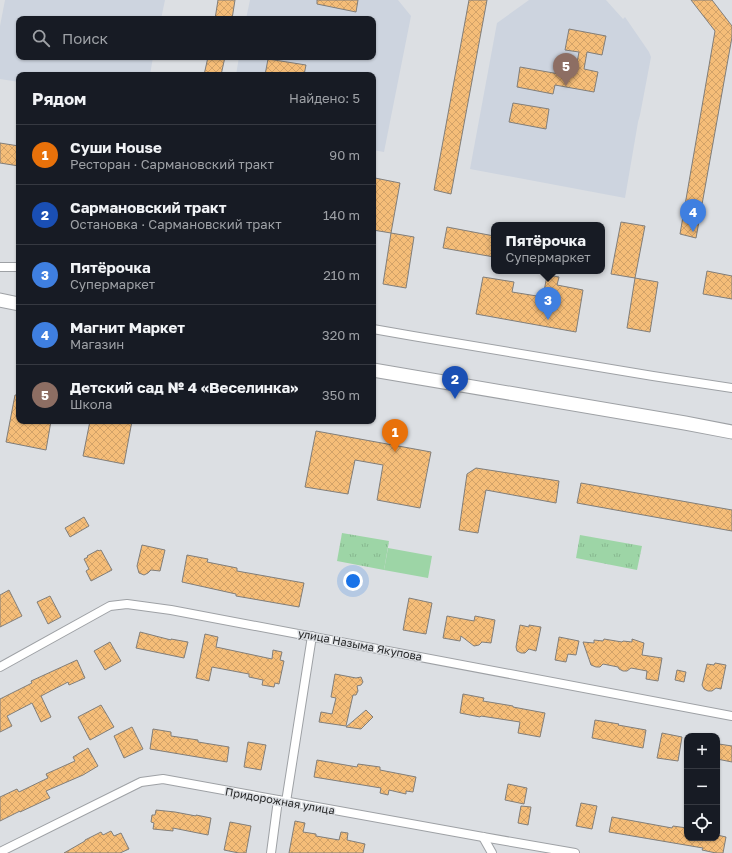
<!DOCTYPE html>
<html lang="ru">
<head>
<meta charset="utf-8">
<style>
	:root { --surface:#171b24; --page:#20242c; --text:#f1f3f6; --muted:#9ea1a6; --line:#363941; --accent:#1a76df }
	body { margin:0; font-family:"Golos Text",sans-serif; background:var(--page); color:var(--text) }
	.controls { position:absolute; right:12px; bottom:12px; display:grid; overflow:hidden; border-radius:8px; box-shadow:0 1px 3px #0004 }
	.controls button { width:36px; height:36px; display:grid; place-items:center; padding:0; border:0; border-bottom:1px solid var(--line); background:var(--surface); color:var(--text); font:20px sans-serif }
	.you { position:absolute; left:353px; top:581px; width:14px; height:14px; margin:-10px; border:3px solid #fff; border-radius:50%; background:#1a73e8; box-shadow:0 0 0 6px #1a73e833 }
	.badge { display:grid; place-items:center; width:26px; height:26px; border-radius:50%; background:var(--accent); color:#fff; font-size:13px; font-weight:700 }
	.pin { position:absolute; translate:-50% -33px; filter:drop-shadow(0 1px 2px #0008) }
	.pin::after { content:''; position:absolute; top:21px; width:14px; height:12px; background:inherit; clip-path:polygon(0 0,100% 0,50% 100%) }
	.popup { position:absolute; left:491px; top:222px; width:114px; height:52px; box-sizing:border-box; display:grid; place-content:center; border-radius:8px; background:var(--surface); filter:drop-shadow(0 1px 3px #0005); font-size:13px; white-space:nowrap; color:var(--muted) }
	.popup b { font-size:15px; color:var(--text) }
	.popup::after { content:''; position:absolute; left:50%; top:100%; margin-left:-8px; border:8px solid transparent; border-top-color:var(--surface) }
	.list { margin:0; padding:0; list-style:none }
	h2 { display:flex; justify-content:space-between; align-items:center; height:52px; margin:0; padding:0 16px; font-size:17px }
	h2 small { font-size:13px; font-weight:400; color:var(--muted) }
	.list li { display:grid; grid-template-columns:26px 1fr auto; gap:12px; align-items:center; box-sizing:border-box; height:60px; padding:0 16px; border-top:1px solid var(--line) }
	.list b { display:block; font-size:15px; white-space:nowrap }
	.list p { margin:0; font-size:13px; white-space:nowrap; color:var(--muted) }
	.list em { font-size:13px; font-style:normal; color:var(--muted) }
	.icon { flex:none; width:22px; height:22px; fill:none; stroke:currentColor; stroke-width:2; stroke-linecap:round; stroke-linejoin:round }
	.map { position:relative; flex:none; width:732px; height:853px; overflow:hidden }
	.search { position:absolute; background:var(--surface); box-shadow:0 1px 3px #0004; left:16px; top:16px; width:360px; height:44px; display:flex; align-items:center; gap:10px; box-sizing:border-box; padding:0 14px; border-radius:8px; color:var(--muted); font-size:15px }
	.panel { position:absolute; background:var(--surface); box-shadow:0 1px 3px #0004; left:16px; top:72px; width:360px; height:352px; border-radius:8px }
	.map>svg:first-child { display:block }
</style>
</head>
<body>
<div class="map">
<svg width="732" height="853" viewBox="0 0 732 853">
	<defs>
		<pattern id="park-tufts" width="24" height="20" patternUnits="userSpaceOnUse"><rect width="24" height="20" fill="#9dd5a6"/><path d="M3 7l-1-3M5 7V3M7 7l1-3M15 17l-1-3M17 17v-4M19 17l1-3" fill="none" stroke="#87b78f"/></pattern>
		<pattern id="building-cross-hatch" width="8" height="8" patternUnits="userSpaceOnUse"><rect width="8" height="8" fill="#f5bd78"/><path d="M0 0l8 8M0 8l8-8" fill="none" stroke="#d2a268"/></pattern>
	</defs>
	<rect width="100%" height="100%" fill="#dcdfe3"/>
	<g fill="#cdd4df">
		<path d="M 5,0 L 165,0 L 161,19 L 19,19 L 19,57 L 153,57 L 150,75 L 19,75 L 19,82 L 0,79 L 0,26 Z"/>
		<path d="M 250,0 L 398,0 L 411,16 L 384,152 L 373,150 L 373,75 L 236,75 L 239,57 L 373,57 L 373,19 L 246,19 Z"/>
		<path d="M 529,0 L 606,0 L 623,19 L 625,17 L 649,52 L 651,57 L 640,115 L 638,122 L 625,198 L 470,169 L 497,23 Z"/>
	</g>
	<path fill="#9dd5a6" d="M 388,548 L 432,556 L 428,578 L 384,570 Z"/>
	<g fill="url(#park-tufts)">
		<path d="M 342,533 L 389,541 L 384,570 L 337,561 Z"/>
		<path d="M 580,535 L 642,546 L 637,570 L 576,558 Z"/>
	</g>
	<g fill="url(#building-cross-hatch)" stroke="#817e7a">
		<path d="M 218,0 L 235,0 L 232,19 L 215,19 Z"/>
		<path d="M 317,0 L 358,0 L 356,12 L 317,4 Z"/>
		<path d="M 469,0 L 487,0 L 451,194 L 434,190 Z"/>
		<path d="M 691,0 L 712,0 L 732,26 L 732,37 L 696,238 L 680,234 L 715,31 Z"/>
		<path d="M 569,29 L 606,36 L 602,55 L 587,52 L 584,69 L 598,72 L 594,92 L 555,85 L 553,94 L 517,87 L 520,67 L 559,74 L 560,65 L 576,68 L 579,52 L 565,50 Z"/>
		<path d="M 208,57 L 225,57 L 221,75 L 204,75 Z"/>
		<path d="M 268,59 L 306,65 L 304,75 L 265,75 Z"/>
		<path d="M 513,103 L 549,109 L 546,129 L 509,122 Z"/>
		<path d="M 0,143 L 19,146 L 19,166 L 0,163 Z"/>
		<path d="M 375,178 L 400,183 L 391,233 L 373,230 L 373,193 Z"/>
		<path d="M 621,222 L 645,226 L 635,278 L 611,274 Z"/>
		<path d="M 447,227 L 494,236 L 494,257 L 443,248 Z"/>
		<path d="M 391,233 L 414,237 L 406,288 L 383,284 Z"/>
		<path d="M 707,271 L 732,276 L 732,299 L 703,294 Z"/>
		<path d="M 547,275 L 559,277 L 557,285 L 583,290 L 576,332 L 476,314 L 483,277 L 514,282 L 512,292 L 543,297 Z"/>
		<path d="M 635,278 L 658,282 L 650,332 L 627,328 Z"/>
		<path d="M 15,395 L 19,395 L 19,421 L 51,421 L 46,450 L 6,442 Z"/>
		<path d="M 90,421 L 132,421 L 124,464 L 83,456 Z"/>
		<path d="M 316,431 L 431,452 L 420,508 L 377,500 L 383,465 L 355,460 L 348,494 L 305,487 Z"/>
		<path d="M 476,468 L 559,481 L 556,503 L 486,490 L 478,533 L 459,530 L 467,474 Z"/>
		<path d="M 581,483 L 732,510 L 732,531 L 577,503 Z"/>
		<path d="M 84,517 L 89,526 L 70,537 L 65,528 Z"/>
		<path d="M 142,545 L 165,550 L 160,571 L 151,570 L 148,573 L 144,575 L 139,573 L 137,566 Z"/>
		<path d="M 98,550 L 99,551 L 101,550 L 112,570 L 91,581 L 86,571 L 89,569 L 84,559 L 88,557 L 87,556 Z"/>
		<path d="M 187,555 L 208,559 L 207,562 L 237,568 L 237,571 L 304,583 L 299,607 L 236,596 L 236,594 L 182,582 Z"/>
		<path d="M 9,590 L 22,616 L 0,627 L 0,595 Z"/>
		<path d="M 50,596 L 61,617 L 48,624 L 37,602 Z"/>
		<path d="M 409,598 L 432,603 L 426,634 L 403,630 Z"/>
		<path d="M 447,616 L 474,621 L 475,616 L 495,620 L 491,643 L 482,642 L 479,645 L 474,646 L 461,636 L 460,641 L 443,638 Z"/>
		<path d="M 520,625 L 529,627 L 529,625 L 541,627 L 536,651 L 529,649 L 525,653 L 521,653 L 517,651 L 516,647 Z"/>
		<path d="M 140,632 L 171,640 L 171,639 L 188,642 L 184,658 L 136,648 Z"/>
		<path d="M 205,634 L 218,637 L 216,647 L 272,659 L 273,650 L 282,652 L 280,660 L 284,661 L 279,684 L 275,683 L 274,687 L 262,685 L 263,680 L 249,677 L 249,674 L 212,667 L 209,681 L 196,678 Z"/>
		<path d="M 559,637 L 579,641 L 576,655 L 568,654 L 566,662 L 555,660 Z"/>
		<path d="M 604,639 L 622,642 L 623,641 L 632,642 L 632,639 L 644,643 L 642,655 L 662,658 L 658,681 L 646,679 L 647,671 L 631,668 L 627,671 L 623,671 L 619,669 L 618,667 L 603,664 L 600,667 L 596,667 L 591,665 L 583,642 L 594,643 L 594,640 L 603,641 Z"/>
		<path d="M 110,642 L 121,661 L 105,670 L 94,651 Z"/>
		<path d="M 77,660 L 85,678 L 69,685 L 68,682 L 41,696 L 51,717 L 41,722 L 32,703 L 7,716 L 12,726 L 0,732 L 0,699 L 32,683 L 31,681 Z"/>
		<path d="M 715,663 L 726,665 L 721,689 L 716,688 L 712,691 L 708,691 L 704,689 L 702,685 L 707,664 L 714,665 Z"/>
		<path d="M 677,670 L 686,672 L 684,682 L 675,680 Z"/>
		<path d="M 335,674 L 356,678 L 361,677 L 363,682 L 361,685 L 357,686 L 358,691 L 356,695 L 353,695 L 346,726 L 319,722 L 321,712 L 332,714 L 336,698 L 331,697 Z"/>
		<path d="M 463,694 L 484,698 L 483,701 L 513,706 L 513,707 L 545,713 L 540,737 L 518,733 L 520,722 L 481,716 L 480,717 L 460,713 Z"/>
		<path d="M 101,705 L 114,727 L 90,740 L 78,717 Z"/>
		<path d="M 366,710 L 373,717 L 361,729 L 346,727 Z"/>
		<path d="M 595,720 L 619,724 L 618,725 L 646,730 L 643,748 L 592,738 Z"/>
		<path d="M 132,727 L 143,749 L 124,758 L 114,736 Z"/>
		<path d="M 153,729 L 171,732 L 171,736 L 198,740 L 198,742 L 229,747 L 227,762 L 150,749 Z"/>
		<path d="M 662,733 L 682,737 L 678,761 L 657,758 Z"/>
		<path d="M 248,742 L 266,745 L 261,770 L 244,767 Z"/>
		<path d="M 719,744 L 732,746 L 732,762 L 717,759 Z"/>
		<path d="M 88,748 L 98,766 L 83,775 L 46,791 L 50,798 L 20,812 L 20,811 L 0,821 L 0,797 L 17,789 L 19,792 L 48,778 L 46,774 L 75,761 L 73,757 Z"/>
		<path d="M 317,760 L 357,767 L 358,764 L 380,767 L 380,770 L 416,777 L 413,792 L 406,791 L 406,794 L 389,790 L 388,795 L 380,793 L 381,788 L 314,777 Z"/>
		<path d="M 508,784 L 527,788 L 524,804 L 505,800 Z"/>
		<path d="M 581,803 L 597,806 L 592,829 L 576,826 Z"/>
		<path d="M 521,806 L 531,807 L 528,825 L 518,823 Z"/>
		<path d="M 156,810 L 175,812 L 196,816 L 196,815 L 211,818 L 208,835 L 173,828 L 173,831 L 153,829 L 154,823 L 151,822 L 152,815 L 155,815 Z"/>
		<path d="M 612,817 L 672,828 L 673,826 L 687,828 L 687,838 L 717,838 L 717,835 L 726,837 L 723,853 L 716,853 L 702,850 L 703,848 L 609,832 Z"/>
		<path d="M 295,821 L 305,823 L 303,832 L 316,834 L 316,836 L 339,840 L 341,832 L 348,833 L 347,840 L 365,844 L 363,853 L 289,853 Z"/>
		<path d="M 230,822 L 251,826 L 246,853 L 239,853 L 224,850 Z"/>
		<path d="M 111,831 L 114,836 L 121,833 L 129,849 L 120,853 L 64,853 L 85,841 L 85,840 L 101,832 L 103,835 Z"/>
	</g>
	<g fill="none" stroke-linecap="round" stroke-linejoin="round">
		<defs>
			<g id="street">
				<path d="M 0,267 L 19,267"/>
				<path d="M 373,329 L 413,336 L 653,376 L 732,388"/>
				<path d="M 0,667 L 110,606 L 127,604 L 171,610 L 732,716"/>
				<path d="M 286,802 L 312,636"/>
				<path d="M 483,837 L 492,853"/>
				<path d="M 0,852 L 141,782 L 163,779 L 483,837 L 575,853"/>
				<path d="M 271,853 L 278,800"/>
			</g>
			<g id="primary">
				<path d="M 0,300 L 19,304"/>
				<path d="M 373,370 L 685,423 L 732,432"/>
			</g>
		</defs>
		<use href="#street" stroke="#9ea1a5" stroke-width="10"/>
		<use href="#primary" stroke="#9ea1a5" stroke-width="15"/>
		<use href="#street" stroke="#fff" stroke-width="8"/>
		<use href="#primary" stroke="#fff" stroke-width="13"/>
	</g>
	<g text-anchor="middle" stroke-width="3" stroke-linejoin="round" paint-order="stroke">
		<g font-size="11" fill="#28292a" stroke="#dcdfe3">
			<text transform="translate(360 645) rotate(11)" y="4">улица Назыма Якупова</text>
			<text transform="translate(280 801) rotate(10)" y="4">Придорожная улица</text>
		</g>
	</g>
</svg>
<div class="controls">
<button>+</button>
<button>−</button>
<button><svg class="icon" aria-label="locate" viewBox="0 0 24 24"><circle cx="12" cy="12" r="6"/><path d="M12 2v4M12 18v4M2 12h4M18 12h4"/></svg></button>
</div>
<div class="you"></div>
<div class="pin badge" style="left:395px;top:452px;background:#e8710a">1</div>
<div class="pin badge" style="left:455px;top:399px;background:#1a4fb4">2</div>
<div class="pin badge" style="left:548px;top:320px;background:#3f7fe0">3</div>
<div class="popup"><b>Пятёрочка</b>Супермаркет</div>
<div class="pin badge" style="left:693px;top:232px;background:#3f7fe0">4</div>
<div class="pin badge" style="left:566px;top:86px;background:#8d6e63">5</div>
<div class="search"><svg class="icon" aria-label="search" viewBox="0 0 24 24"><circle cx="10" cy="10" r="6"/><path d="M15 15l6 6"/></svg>Поиск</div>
<section class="panel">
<h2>Рядом<small>Найдено: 5</small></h2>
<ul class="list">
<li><span class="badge" style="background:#e8710a">1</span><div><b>Суши House</b><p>Ресторан · Сармановский тракт</p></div><em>90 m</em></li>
<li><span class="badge" style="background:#1a4fb4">2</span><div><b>Сармановский тракт</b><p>Остановка · Сармановский тракт</p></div><em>140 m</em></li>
<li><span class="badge" style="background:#3f7fe0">3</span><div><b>Пятёрочка</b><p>Супермаркет</p></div><em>210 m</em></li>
<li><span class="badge" style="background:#3f7fe0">4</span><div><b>Магнит Маркет</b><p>Магазин</p></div><em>320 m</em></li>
<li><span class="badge" style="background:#8d6e63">5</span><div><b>Детский сад № 4 «Веселинка»</b><p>Школа</p></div><em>350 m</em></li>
</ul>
</section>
</div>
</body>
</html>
